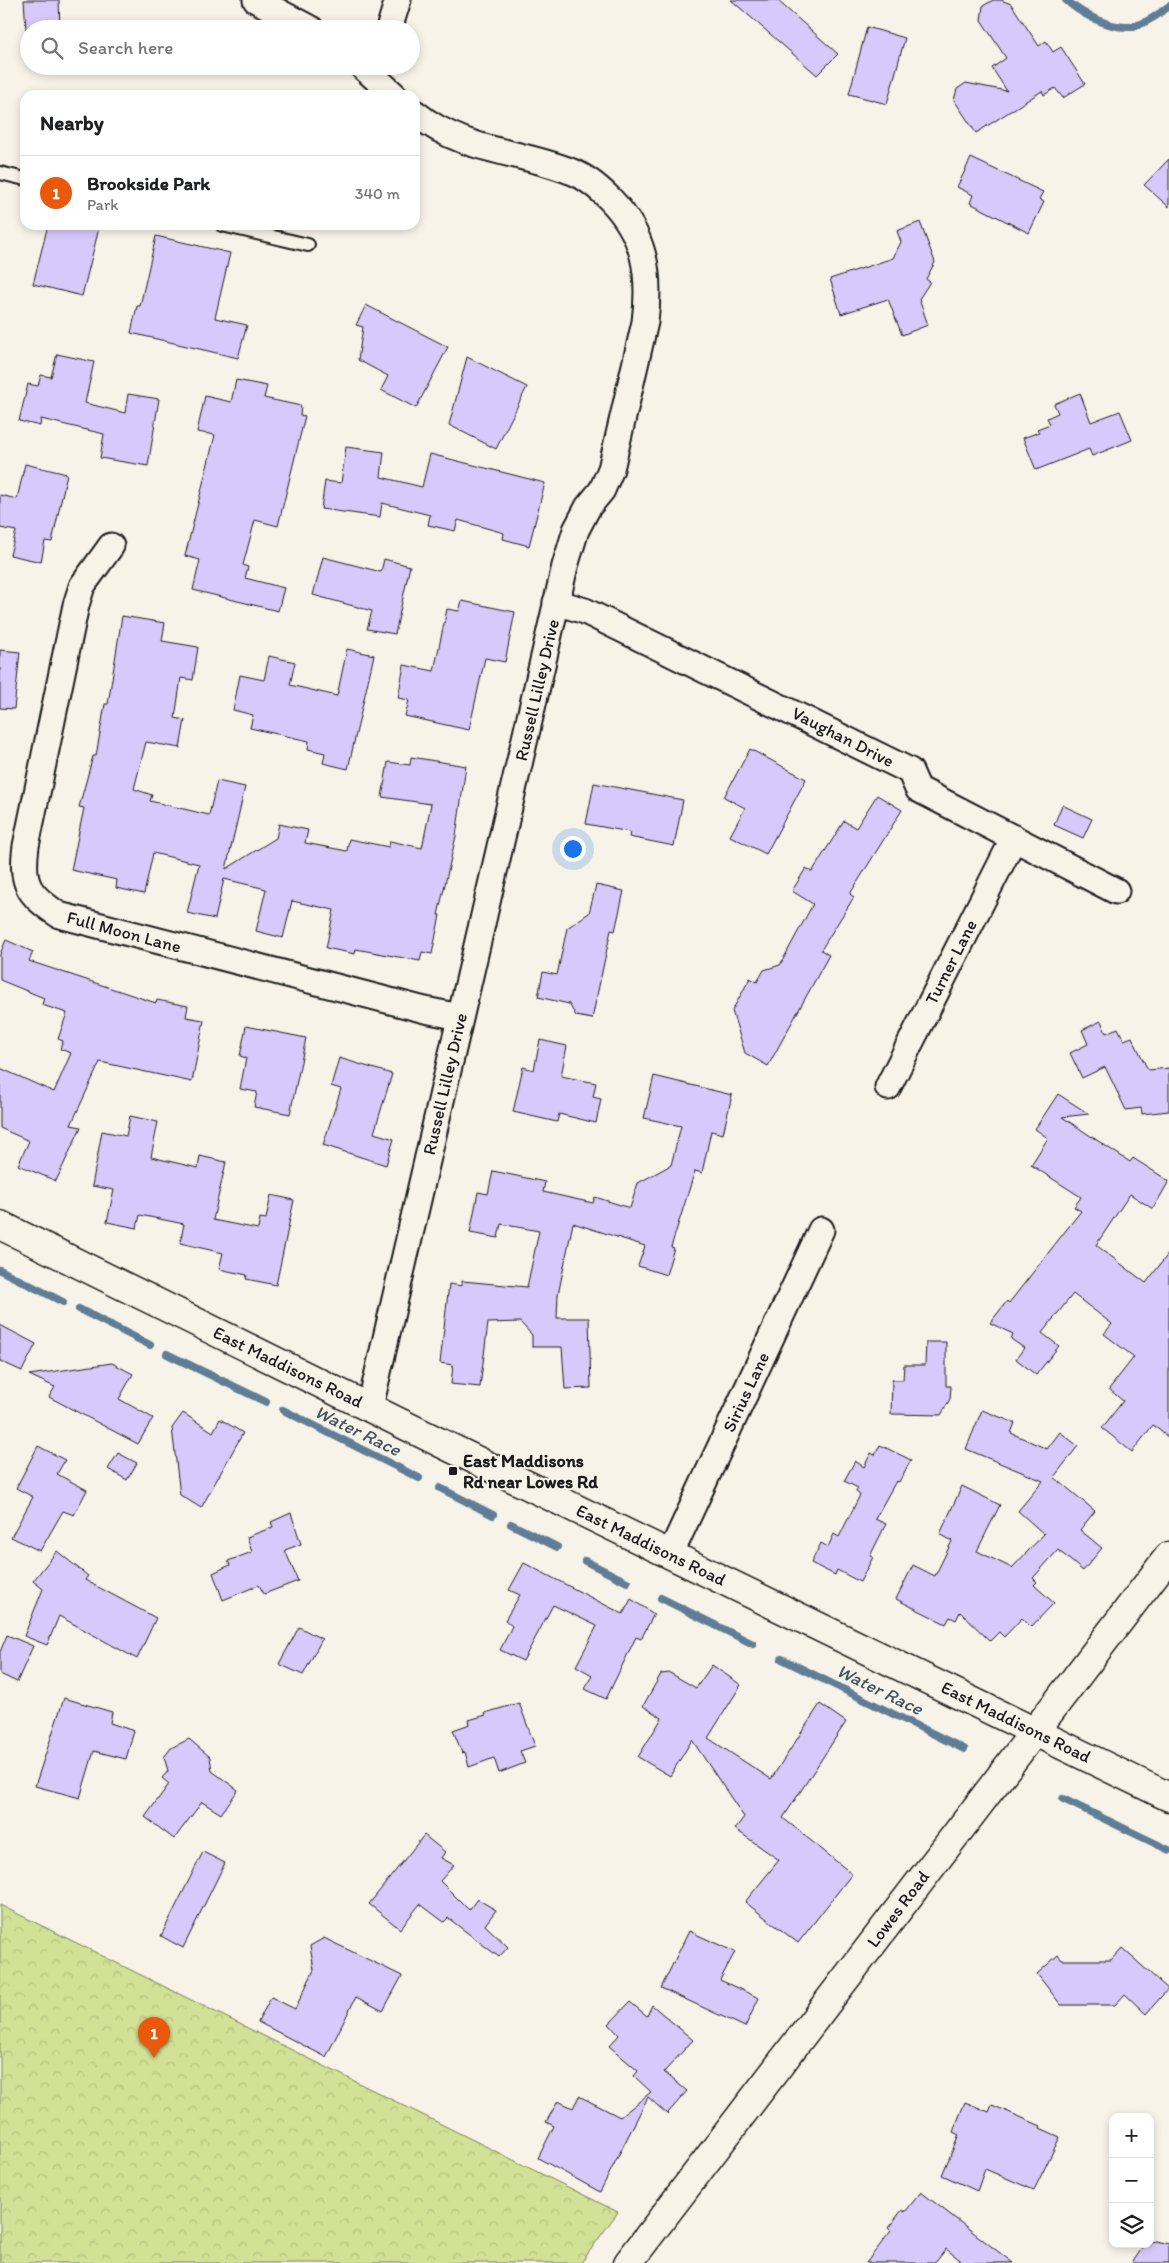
<!DOCTYPE html>
<html lang="en">
<head>
<meta charset="utf-8">
<style>
	:root { --surface:#fff; --page:#f2f2f2; --text:#202124; --muted:#757577; --line:#e0e0e0; --accent:#ea580c }
	body { margin:0; font-family:Itim,sans-serif; background:var(--page); color:var(--text) }
	.controls { position:absolute; right:15px; bottom:15px; display:grid; overflow:hidden; border-radius:10px; box-shadow:0 2px 8px #0003 }
	.controls button { width:45px; height:45px; display:grid; place-items:center; padding:0; border:0; border-bottom:1px solid var(--line); background:var(--surface); color:var(--text); font:25px sans-serif }
	.you { position:absolute; left:572px; top:848px; width:18px; height:18px; margin:-12px; border:4px solid #fff; border-radius:50%; background:#1a73e8; box-shadow:0 0 0 8px #1a73e833 }
	.badge { display:grid; place-items:center; width:32px; height:32px; border-radius:50%; background:var(--accent); color:#fff; font-size:16px; font-weight:700 }
	.pin { position:absolute; translate:-50% -41px; filter:drop-shadow(0 1px 2px #0008) }
	.pin::after { content:''; position:absolute; top:26px; width:18px; height:15px; background:inherit; clip-path:polygon(0 0,100% 0,50% 100%) }
	.list { margin:0; padding:0; list-style:none }
	h2 { display:flex; justify-content:space-between; align-items:center; height:65px; margin:0; padding:0 20px; font-size:21px }
	h2 small { font-size:16px; font-weight:400; color:var(--muted) }
	.list li { display:grid; grid-template-columns:32px 1fr auto; gap:15px; align-items:center; box-sizing:border-box; height:75px; padding:0 20px; border-top:1px solid var(--line) }
	.list b { display:block; font-size:19px; white-space:nowrap }
	.list p { margin:0; font-size:16px; white-space:nowrap; color:var(--muted) }
	.list em { font-size:16px; font-style:normal; color:var(--muted) }
	.icon { flex:none; width:28px; height:28px; fill:none; stroke:currentColor; stroke-width:2; stroke-linecap:round; stroke-linejoin:round }
	.map { position:relative; flex:none; width:1169px; height:2263px; overflow:hidden }
	.search { position:absolute; background:var(--surface); box-shadow:0 2px 8px #0003; left:20px; top:20px; width:400px; height:55px; display:flex; align-items:center; gap:12px; box-sizing:border-box; padding:0 18px; border-radius:28px; color:var(--muted); font-size:19px }
	.panel { position:absolute; background:var(--surface); box-shadow:0 2px 8px #0003; left:20px; top:90px; width:400px; height:140px; border-radius:15px }
	.map>svg:first-child { display:block }
</style>
</head>
<body>
<div class="map">
<svg width="1169" height="2263" viewBox="0 0 1169 2263">
	<defs>
		<pattern id="park-crowns" width="20" height="18" patternUnits="userSpaceOnUse" patternTransform="scale(1.25)"><rect width="20" height="18" fill="#d2e195"/><path d="M2 6a3 3 0 1 1 6 0M12 15a3 3 0 1 1 6 0" fill="none" stroke="#b4c080"/></pattern>
	</defs>
	<rect width="100%" height="100%" fill="#f7f3e8"/>
	<filter id="ink" filterUnits="userSpaceOnUse"><feTurbulence type="fractalNoise" baseFrequency=".02" numOctaves="2"/><feDisplacementMap in="SourceGraphic" scale="10" xChannelSelector="R" yChannelSelector="G"/><feConvolveMatrix kernelMatrix="1 2 1 2 8 2 1 2 1" color-interpolation-filters="sRGB"/></filter>
	<g filter="url(#ink)">
		<path fill="url(#park-crowns)" stroke="#777e58" d="M 0,1905 L 618,2212 L 581,2263 L 0,2263 Z"/>
		<g fill="none" stroke-linecap="round" stroke-linejoin="round">
			<g stroke="#5f7d96" stroke-width="8">
				<path d="M 1066,0 C 1080,13 1106,27 1127,27 C 1141,27 1158,15 1169,6"/>
				<path d="M 0,1270 L 63,1302"/>
				<path d="M 79,1309 L 150,1345"/>
				<path d="M 167,1354 L 266,1402"/>
				<path d="M 283,1410 L 419,1478"/>
				<path d="M 440,1488 L 493,1515"/>
				<path d="M 511,1524 L 557,1547"/>
				<path d="M 585,1561 L 627,1582"/>
				<path d="M 661,1598 L 753,1644"/>
				<path d="M 782,1659 L 964,1749"/>
				<path d="M 1063,1799 L 1169,1850"/>
			</g>
		</g>
		<g fill="#d7c9fb" stroke="#1c1c1c">
			<path d="M 24,0 L 59,0 L 60,29 L 26,29 Z"/>
			<path d="M 731,0 L 777,0 L 838,54 L 817,75 Z"/>
			<path d="M 993,0 L 1001,0 L 1011,4 L 1039,46 L 1046,41 L 1053,52 L 1061,47 L 1085,84 L 1063,98 L 1055,88 L 1044,95 L 1042,91 L 976,133 L 954,100 L 957,89 L 966,83 L 1007,91 L 992,68 L 1006,58 L 981,20 L 983,6 Z"/>
			<path d="M 867,27 L 905,38 L 887,104 L 849,94 Z"/>
			<path d="M 971,158 L 1043,192 L 1039,199 L 1044,202 L 1029,233 L 970,203 L 973,195 L 957,187 Z"/>
			<path d="M 1169,159 L 1169,207 L 1144,185 Z"/>
			<path d="M 920,222 L 935,262 L 926,279 L 930,282 L 919,299 L 928,325 L 902,335 L 888,299 L 841,314 L 830,279 L 893,258 L 901,242 L 897,231 Z"/>
			<path d="M 48,225 L 87,225 L 99,228 L 82,296 L 33,284 Z"/>
			<path d="M 156,236 L 230,253 L 215,318 L 247,325 L 238,358 L 131,333 L 137,306 L 140,306 Z"/>
			<path d="M 366,305 L 448,347 L 416,408 L 381,390 L 388,376 L 358,360 L 363,327 L 356,325 Z"/>
			<path d="M 57,354 L 94,362 L 85,403 L 125,413 L 128,394 L 159,399 L 148,466 L 100,458 L 104,434 L 41,419 L 40,426 L 19,421 L 28,384 L 38,386 L 41,375 L 51,377 Z"/>
			<path d="M 467,357 L 527,387 L 496,449 L 449,425 Z"/>
			<path d="M 236,380 L 267,386 L 264,398 L 301,406 L 300,415 L 305,416 L 278,526 L 255,520 L 243,565 L 248,567 L 245,578 L 284,588 L 278,611 L 193,590 L 200,560 L 185,556 L 215,435 L 197,432 L 205,396 L 231,402 Z"/>
			<path d="M 1080,393 L 1091,422 L 1120,411 L 1132,440 L 1092,456 L 1089,449 L 1036,470 L 1023,438 L 1039,432 L 1037,429 L 1050,424 L 1047,418 L 1058,413 L 1054,404 Z"/>
			<path d="M 346,447 L 384,452 L 381,477 L 422,487 L 430,454 L 545,483 L 529,546 L 503,539 L 504,533 L 458,520 L 455,531 L 428,525 L 430,515 L 382,503 L 380,517 L 321,509 L 325,481 L 341,483 Z"/>
			<path d="M 25,464 L 67,474 L 52,542 L 45,541 L 41,562 L 10,555 L 16,531 L 0,528 L 0,495 L 17,499 Z"/>
			<path d="M 323,557 L 381,572 L 384,559 L 410,566 L 395,634 L 367,629 L 372,611 L 313,595 Z"/>
			<path d="M 462,601 L 515,612 L 505,662 L 485,658 L 469,730 L 405,716 L 409,700 L 398,698 L 404,665 L 434,671 L 447,609 L 459,611 Z"/>
			<path d="M 122,616 L 165,623 L 162,641 L 198,647 L 193,680 L 181,678 L 175,718 L 185,720 L 180,748 L 146,742 L 134,789 L 152,795 L 150,801 L 209,815 L 217,781 L 245,787 L 226,869 L 276,838 L 279,824 L 308,830 L 305,843 L 347,851 L 349,839 L 389,847 L 390,841 L 422,848 L 431,804 L 382,797 L 388,762 L 410,765 L 411,757 L 466,766 L 456,836 L 438,915 L 440,915 L 432,954 L 422,952 L 420,961 L 356,949 L 355,954 L 326,948 L 334,910 L 292,901 L 283,938 L 256,931 L 266,889 L 224,879 L 215,919 L 187,913 L 199,864 L 153,853 L 144,894 L 116,888 L 117,880 L 71,870 L 84,808 L 79,807 L 93,756 L 96,756 L 105,704 L 108,704 Z"/>
			<path d="M 347,649 L 374,655 L 348,769 L 323,763 L 325,753 L 308,749 L 309,741 L 250,728 L 253,715 L 233,710 L 240,675 L 264,680 L 269,656 L 295,662 L 290,685 L 337,696 Z"/>
			<path d="M 0,650 L 20,652 L 14,709 L 0,708 Z"/>
			<path d="M 750,749 L 806,779 L 766,854 L 730,836 L 745,808 L 724,797 Z"/>
			<path d="M 594,783 L 683,800 L 674,846 L 629,837 L 630,832 L 586,824 Z"/>
			<path d="M 877,795 L 902,810 L 850,894 L 854,897 L 821,950 L 829,955 L 768,1066 L 745,1053 L 732,1011 L 750,978 L 757,982 L 764,970 L 780,965 L 813,904 L 792,891 L 806,868 L 812,872 L 844,821 L 856,828 Z"/>
			<path d="M 1062,805 L 1092,819 L 1083,838 L 1054,825 Z"/>
			<path d="M 596,885 L 624,891 L 615,931 L 611,930 L 592,1019 L 576,1016 L 569,1004 L 538,997 L 543,972 L 557,975 L 567,928 L 589,913 Z"/>
			<path d="M 6,940 L 33,952 L 29,961 L 156,1003 L 157,1000 L 188,1006 L 186,1017 L 204,1020 L 192,1082 L 100,1062 L 71,1125 L 81,1127 L 56,1181 L 18,1165 L 29,1141 L 0,1128 L 0,1068 L 54,1092 L 71,1053 L 60,1049 L 63,1041 L 58,1039 L 67,1013 L 42,1005 L 44,998 L 0,980 L 0,954 Z"/>
			<path d="M 1101,1021 L 1106,1033 L 1118,1028 L 1124,1040 L 1132,1037 L 1148,1070 L 1169,1068 L 1169,1111 L 1142,1114 L 1141,1108 L 1126,1110 L 1105,1067 L 1082,1078 L 1070,1053 L 1088,1044 L 1082,1030 Z"/>
			<path d="M 246,1026 L 306,1038 L 290,1114 L 254,1107 L 257,1092 L 240,1089 L 246,1058 L 240,1056 Z"/>
			<path d="M 540,1040 L 567,1046 L 561,1076 L 596,1083 L 593,1097 L 601,1099 L 596,1123 L 559,1114 L 557,1122 L 513,1112 L 523,1067 L 534,1070 Z"/>
			<path d="M 339,1058 L 392,1074 L 374,1133 L 394,1139 L 386,1165 L 323,1145 L 341,1089 L 331,1086 Z"/>
			<path d="M 654,1076 L 732,1095 L 723,1134 L 711,1131 L 702,1173 L 695,1171 L 671,1247 L 674,1248 L 666,1275 L 638,1266 L 645,1246 L 573,1223 L 558,1295 L 557,1318 L 589,1318 L 591,1388 L 565,1389 L 562,1347 L 532,1347 L 532,1335 L 520,1322 L 488,1323 L 480,1387 L 451,1384 L 453,1365 L 440,1363 L 449,1284 L 462,1286 L 462,1281 L 527,1287 L 539,1231 L 501,1224 L 498,1238 L 470,1233 L 478,1192 L 488,1194 L 493,1171 L 545,1182 L 543,1192 L 593,1203 L 595,1197 L 630,1208 L 638,1183 L 671,1165 L 681,1126 L 644,1118 Z"/>
			<path d="M 1058,1094 L 1089,1114 L 1062,1117 L 1130,1162 L 1133,1158 L 1169,1181 L 1153,1209 L 1130,1194 L 1096,1245 L 1146,1283 L 1169,1253 L 1169,1438 L 1153,1425 L 1132,1452 L 1102,1428 L 1123,1401 L 1109,1389 L 1134,1357 L 1104,1334 L 1112,1324 L 1073,1294 L 1042,1333 L 1059,1346 L 1036,1375 L 1016,1359 L 1024,1348 L 1011,1339 L 1013,1334 L 990,1323 L 1007,1301 L 1009,1303 L 1081,1211 L 1074,1207 L 1081,1197 L 1031,1165 L 1048,1138 L 1035,1129 Z"/>
			<path d="M 130,1116 L 158,1122 L 151,1157 L 198,1168 L 200,1156 L 226,1162 L 213,1220 L 258,1229 L 260,1218 L 266,1219 L 271,1195 L 294,1200 L 276,1285 L 246,1279 L 247,1275 L 219,1269 L 223,1253 L 180,1243 L 184,1224 L 140,1215 L 137,1228 L 107,1222 L 114,1190 L 92,1186 L 102,1131 L 126,1136 Z"/>
			<path d="M 0,1325 L 36,1344 L 22,1371 L 0,1361 Z"/>
			<path d="M 926,1342 L 946,1342 L 946,1386 L 951,1386 L 950,1399 L 941,1415 L 891,1414 L 892,1380 L 903,1380 L 904,1365 L 925,1365 Z"/>
			<path d="M 112,1363 L 133,1374 L 119,1399 L 153,1418 L 138,1444 L 49,1397 L 55,1387 L 29,1375 Z"/>
			<path d="M 982,1410 L 1015,1423 L 1011,1433 L 1047,1449 L 1060,1432 L 1078,1446 L 1054,1477 L 1095,1511 L 1080,1530 L 1102,1548 L 1083,1571 L 1058,1550 L 1033,1578 L 1037,1582 L 1034,1585 L 1054,1603 L 1031,1627 L 1022,1618 L 1004,1637 L 999,1632 L 990,1641 L 960,1612 L 956,1620 L 950,1617 L 946,1624 L 896,1599 L 913,1565 L 935,1576 L 952,1541 L 940,1534 L 962,1486 L 1000,1505 L 977,1551 L 1012,1568 L 1044,1534 L 1018,1511 L 1043,1481 L 966,1449 Z"/>
			<path d="M 183,1413 L 213,1432 L 220,1419 L 243,1433 L 201,1508 L 180,1495 L 172,1428 Z"/>
			<path d="M 880,1445 L 911,1460 L 899,1482 L 896,1481 L 875,1519 L 886,1524 L 870,1556 L 873,1557 L 860,1582 L 837,1570 L 835,1575 L 811,1563 L 821,1543 L 828,1547 L 834,1534 L 839,1537 L 860,1495 L 856,1492 L 858,1488 L 844,1481 L 855,1461 L 864,1467 L 871,1453 L 875,1455 Z"/>
			<path d="M 38,1446 L 65,1460 L 57,1474 L 87,1490 L 74,1515 L 63,1511 L 40,1551 L 11,1537 L 33,1497 L 16,1488 Z"/>
			<path d="M 118,1453 L 137,1463 L 127,1480 L 108,1469 Z"/>
			<path d="M 291,1513 L 301,1544 L 285,1550 L 298,1581 L 264,1594 L 259,1585 L 223,1600 L 213,1573 L 230,1565 L 228,1561 L 252,1552 L 247,1537 L 273,1527 L 271,1522 Z"/>
			<path d="M 57,1551 L 88,1576 L 85,1580 L 156,1618 L 137,1659 L 59,1616 L 47,1645 L 24,1636 L 43,1589 L 33,1581 Z"/>
			<path d="M 524,1563 L 623,1614 L 631,1599 L 654,1614 L 641,1639 L 636,1637 L 606,1699 L 585,1689 L 592,1675 L 576,1666 L 597,1626 L 553,1605 L 523,1661 L 500,1650 L 512,1626 L 505,1620 L 520,1595 L 509,1590 Z"/>
			<path d="M 299,1627 L 322,1639 L 303,1675 L 279,1664 Z"/>
			<path d="M 7,1635 L 33,1646 L 17,1682 L 0,1674 L 0,1652 Z"/>
			<path d="M 712,1665 L 741,1685 L 708,1738 L 771,1779 L 820,1704 L 846,1722 L 783,1818 L 852,1874 L 798,1943 L 745,1902 L 779,1860 L 735,1829 L 744,1817 L 692,1740 L 670,1776 L 638,1757 L 662,1718 L 643,1706 L 661,1674 L 670,1673 L 696,1688 Z"/>
			<path d="M 64,1698 L 112,1712 L 110,1723 L 134,1731 L 126,1759 L 94,1751 L 80,1798 L 35,1786 Z"/>
			<path d="M 519,1703 L 535,1746 L 520,1751 L 525,1763 L 499,1773 L 494,1758 L 469,1767 L 465,1752 L 462,1753 L 453,1730 L 470,1724 L 469,1720 L 486,1715 L 485,1713 Z"/>
			<path d="M 189,1739 L 210,1757 L 212,1771 L 238,1790 L 221,1814 L 202,1802 L 174,1839 L 145,1817 L 169,1784 L 162,1778 L 168,1771 L 164,1757 L 171,1748 Z"/>
			<path d="M 424,1835 L 445,1852 L 441,1858 L 454,1865 L 440,1881 L 469,1910 L 477,1899 L 496,1910 L 485,1925 L 508,1947 L 499,1957 L 448,1918 L 444,1922 L 420,1904 L 400,1929 L 369,1904 Z"/>
			<path d="M 203,1852 L 225,1863 L 183,1948 L 161,1936 Z"/>
			<path d="M 689,1931 L 735,1952 L 720,1980 L 759,1998 L 745,2027 L 661,1988 Z"/>
			<path d="M 324,1938 L 402,1976 L 383,2011 L 356,1997 L 326,2057 L 258,2022 L 271,1997 L 295,2009 L 314,1970 L 310,1946 Z"/>
			<path d="M 1122,1948 L 1168,1989 L 1146,2014 L 1125,1994 L 1115,2005 L 1061,2005 L 1037,1974 L 1058,1955 L 1062,1960 L 1111,1960 Z"/>
			<path d="M 630,2002 L 647,2016 L 652,2005 L 693,2040 L 664,2072 L 687,2091 L 667,2114 L 648,2097 L 600,2192 L 538,2158 L 554,2126 L 546,2122 L 558,2101 L 573,2108 L 579,2096 L 620,2117 L 651,2092 L 634,2076 L 638,2071 L 609,2046 L 619,2035 L 609,2024 Z"/>
			<path d="M 965,2102 L 989,2112 L 992,2105 L 1041,2126 L 1040,2128 L 1060,2137 L 1034,2190 L 985,2169 L 977,2191 L 942,2175 L 959,2135 L 953,2132 Z"/>
			<path d="M 921,2192 L 1013,2263 L 964,2263 L 946,2249 L 935,2263 L 866,2263 L 891,2231 L 888,2228 L 902,2210 L 905,2212 Z"/>
			<path d="M 1155,2241 L 1169,2244 L 1169,2263 L 1132,2263 L 1145,2244 L 1150,2244 L 1150,2242 Z"/>
		</g>
		<g fill="none" stroke-linecap="round" stroke-linejoin="round">
			<defs>
				<g id="service">
					<path d="M 0,173 L 25,179"/>
					<path d="M 222,225 L 308,245"/>
				</g>
				<g id="minor">
					<path d="M 256,0 L 311,29"/>
					<path d="M 389,29 L 398,0"/>
					<path d="M 362,66 L 394,95"/>
					<path d="M 111,546 L 82,586 L 76,605 L 26,846 C 21,883 27,894 59,915 L 425,1010 L 460,1017"/>
					<path d="M 556,602 L 585,611 L 910,771 L 918,789 L 1116,891"/>
					<path d="M 888,1087 L 1014,838"/>
					<path d="M 370,1407 L 565,566 L 576,530 L 588,507 L 602,490 L 611,469 L 645,322 C 651,273 645,235 610,199 C 599,188 585,176 570,171 C 516,150 463,152 415,113"/>
					<path d="M 670,1555 L 821,1230"/>
				</g>
				<path id="tertiary" d="M 0,1225 L 447,1446 L 1169,1797"/>
				<path id="secondary" d="M 628,2263 L 1169,1556"/>
			</defs>
			<use href="#service" stroke="#1c1c1c" stroke-width="16"/>
			<use href="#minor" stroke="#1c1c1c" stroke-width="29"/>
			<use href="#tertiary" stroke="#1c1c1c" stroke-width="31"/>
			<use href="#secondary" stroke="#1c1c1c" stroke-width="31"/>
			<use href="#service" stroke="#f7f3e8" stroke-width="12"/>
			<use href="#minor" stroke="#f7f3e8" stroke-width="25"/>
			<use href="#tertiary" stroke="#f7f3e8" stroke-width="28"/>
			<use href="#secondary" stroke="#f7f3e8" stroke-width="28"/>
		</g>
	</g>
	<rect fill="#1c1c1c" stroke="#f7f3e8" stroke-width="2" x="448" y="1466" width="10" height="10" rx="2.5"/>
	<g text-anchor="middle" stroke-width="4" stroke-linejoin="round" paint-order="stroke">
		<g font-size="18" fill="#1c1c1c" stroke="#f7f3e8">
			<text transform="translate(537 690) rotate(-77)" y="6">Russell Lilley Drive</text>
			<text transform="translate(843 737) rotate(27)" y="6">Vaughan Drive</text>
			<text transform="translate(124 932) rotate(15)" y="6">Full Moon Lane</text>
			<text transform="translate(951 962) rotate(-63)" y="6">Turner Lane</text>
			<text transform="translate(445 1084) rotate(-77)" y="6">Russell Lilley Drive</text>
			<text transform="translate(288 1367) rotate(26)" y="6">East Maddisons Road</text>
			<text transform="translate(746 1392) rotate(-65)" y="6">Sirius Lane</text>
			<text transform="translate(651 1545) rotate(26)" y="6">East Maddisons Road</text>
			<text transform="translate(1016 1722) rotate(26)" y="6">East Maddisons Road</text>
			<text transform="translate(898 1909) rotate(-53)" y="6">Lowes Road</text>
		</g>
		<g font-size="18" font-weight="bold" fill="#1c1c1c" stroke="#f7f3e8" text-anchor="start">
			<text x="463" y="1467">East Maddisons<tspan x="463" dy="21">Rd near Lowes Rd</tspan></text>
		</g>
		<g font-size="19" font-style="italic" fill="#435563" stroke="#f7f3e8">
			<text transform="translate(358 1430) rotate(26)" y="7">Water Race</text>
			<text transform="translate(880 1689) rotate(26)" y="7">Water Race</text>
		</g>
	</g>
</svg>
<div class="controls">
<button>+</button>
<button>−</button>
<button><svg class="icon" aria-label="layers" viewBox="0 0 24 24"><path d="M12 4l9 5-9 5-9-5zM3 14l9 5 9-5"/></svg></button>
</div>
<div class="you"></div>
<div class="pin badge" style="left:154px;top:2058px">1</div>
<div class="search"><svg class="icon" aria-label="search" viewBox="0 0 24 24"><circle cx="10" cy="10" r="6"/><path d="M15 15l6 6"/></svg>Search here</div>
<section class="panel">
<h2>Nearby<small></small></h2>
<ul class="list">
<li><span class="badge">1</span><div><b>Brookside Park</b><p>Park</p></div><em>340 m</em></li>
</ul>
</section>
</div>
</body>
</html>
